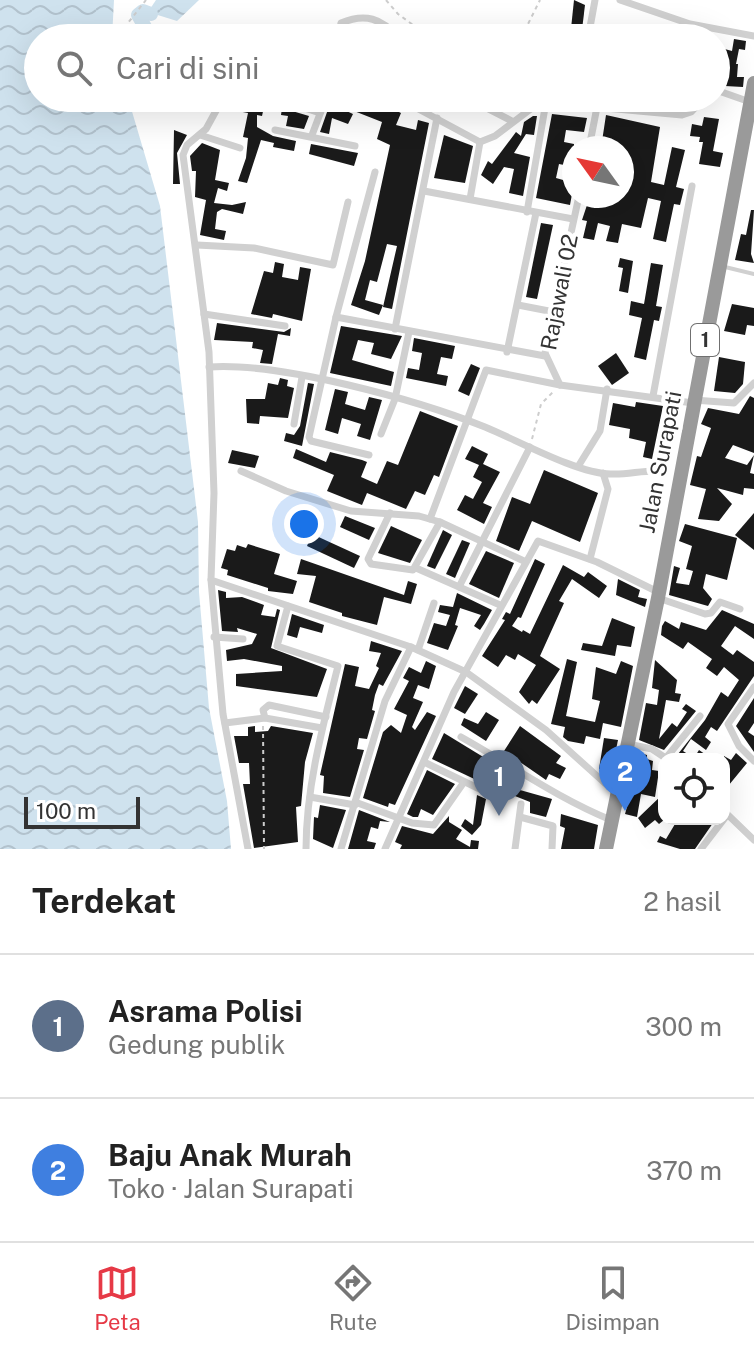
<!DOCTYPE html>
<html lang="id">
<head>
<meta charset="utf-8">
<style>
	:root { --surface:#fff; --page:#f2f2f2; --text:#222; --muted:#767676; --line:#e0e0e0; --accent:#e63946 }
	body { margin:0; font-family:"Public Sans",sans-serif; background:var(--page); color:var(--text) }
	.controls { position:absolute; right:24px; bottom:24px; display:grid; overflow:hidden; border-radius:16px; box-shadow:0 8px 32px #0002 }
	.controls button { width:72px; height:72px; display:grid; place-items:center; padding:0; border:0; border-bottom:2px solid var(--line); background:var(--surface); color:var(--text); font:40px sans-serif }
	.compass { position:absolute; left:562px; top:136px; width:72px; height:72px; border-radius:50%; background:var(--surface); box-shadow:0 8px 32px #0002; rotate:303deg }
	.scale { position:absolute; left:24px; bottom:20px; width:116px; box-sizing:border-box; padding-left:8px; border:4px solid #333; border-top:0; font-size:22px; line-height:28px; white-space:nowrap; color:#333; -webkit-text-stroke:6px #fff; paint-order:stroke }
	.you { position:absolute; left:304px; top:524px; width:28px; height:28px; margin:-20px; border:6px solid #fff; border-radius:50%; background:#1a73e8; box-shadow:0 0 0 12px #1a73e833 }
	.badge { display:grid; place-items:center; width:52px; height:52px; border-radius:50%; background:var(--accent); color:#fff; font-size:26px; font-weight:700 }
	.pin { position:absolute; translate:-50% -66px; filter:drop-shadow(0 2px 4px #0008) }
	.pin::after { content:''; position:absolute; top:42px; width:28px; height:24px; background:inherit; clip-path:polygon(0 0,100% 0,50% 100%) }
	.list { margin:0; padding:0; list-style:none }
	h2 { display:flex; justify-content:space-between; align-items:center; height:104px; margin:0; padding:0 32px; font-size:34px }
	h2 small { font-size:26px; font-weight:400; color:var(--muted) }
	.list li { display:grid; grid-template-columns:52px 1fr auto; gap:24px; align-items:center; box-sizing:border-box; height:144px; padding:0 32px; border-top:2px solid var(--line) }
	.list b { display:block; font-size:30px; white-space:nowrap }
	.list p { margin:0; font-size:26px; white-space:nowrap; color:var(--muted) }
	.list em { font-size:26px; font-style:normal; color:var(--muted) }
	.icon { flex:none; width:44px; height:44px; fill:none; stroke:currentColor; stroke-width:2; stroke-linecap:round; stroke-linejoin:round }
	.map { position:relative; flex:none; width:754px; height:849px; overflow:hidden }
	.search { position:absolute; background:var(--surface); box-shadow:0 8px 32px #0002; left:24px; right:24px; top:24px; height:88px; display:flex; align-items:center; gap:20px; box-sizing:border-box; padding:0 28px; border-radius:44px; color:var(--muted); font-size:30px }
	.sheet { height:392px; background:var(--surface) }
	nav { display:flex; justify-content:space-around; align-items:center; box-sizing:border-box; height:112px; border-top:2px solid var(--line); background:var(--surface); font-size:22px; color:var(--muted) }
	nav a { display:grid; justify-items:center; gap:4px }
	nav .on { color:var(--accent) }
	.map>svg:first-child { display:block }
</style>
</head>
<body>
<div class="map">
<svg width="754" height="849" viewBox="0 0 754 849">
	<defs>
		<pattern id="water-waves" width="16" height="10" patternUnits="userSpaceOnUse" patternTransform="scale(2)"><rect width="16" height="10" fill="#cfe2ee"/><path d="M0 5q4-4 8 0t8 0" fill="none" stroke="#b2c2cd"/></pattern>
	</defs>
	<rect width="100%" height="100%" fill="#fff"/>
	<g fill="url(#water-waves)">
		<path d="M 0,0 L 114,0 L 112,38 L 38,38 L 38,98 L 128,98 L 160,206 L 198,522 L 199,592 L 209,708 L 227,801 L 231,849 L 0,849 Z"/>
		<path d="M 156,0 L 199,0 L 177,21 L 148,12 Z"/>
	</g>
	<g fill="none" stroke-linecap="round" stroke-linejoin="round">
		<path stroke="#cfe2ee" stroke-width="14" d="M 138,38 L 145,27 L 138,15 L 143,11 L 151,14"/>
	</g>
	<g fill="#1a1a1a">
		<path d="M 574,0 L 585,5 L 581,38 L 570,38 Z"/>
		<path d="M 734,39 L 746,41 L 745,50 L 739,49 L 736,64 L 738,64 L 737,77 L 744,77 L 743,87 L 725,86 L 726,71 L 716,70 L 721,48 L 732,51 Z"/>
		<path d="M 252,98 L 266,98 L 262,116 L 257,115 L 257,127 L 273,136 L 296,141 L 294,151 L 273,147 L 274,143 L 261,140 L 247,183 L 238,181 L 246,158 L 248,138 L 243,137 L 248,113 L 232,110 L 234,100 L 248,103 Z"/>
		<path d="M 332,98 L 344,98 L 340,108 L 353,114 L 348,124 L 332,118 L 329,134 L 320,132 Z"/>
		<path d="M 359,101 L 387,112 L 389,107 L 401,113 L 396,125 L 416,130 L 418,120 L 429,123 L 392,309 L 383,307 L 397,246 L 387,244 L 377,282 L 370,280 L 365,300 L 383,305 L 379,315 L 351,305 L 365,261 L 390,145 L 377,139 L 382,122 L 354,111 Z"/>
		<path d="M 282,108 L 309,116 L 304,129 L 286,126 L 288,116 L 281,115 Z"/>
		<path d="M 552,114 L 587,118 L 584,132 L 566,130 L 564,142 L 574,144 L 574,167 L 559,164 L 556,178 L 574,183 L 570,205 L 536,198 Z"/>
		<path d="M 606,115 L 660,127 L 651,182 L 664,185 L 672,147 L 685,150 L 676,187 L 684,189 L 680,205 L 674,204 L 666,242 L 653,239 L 661,201 L 648,198 L 641,228 L 622,224 L 618,243 L 606,241 L 610,226 L 598,223 L 594,240 L 583,238 L 587,221 L 582,220 L 590,196 L 622,196 L 624,148 L 601,148 Z"/>
		<path d="M 533,116 L 537,116 L 534,135 L 526,134 L 514,153 L 530,157 L 523,196 L 509,193 L 514,169 L 504,167 L 493,184 L 481,175 L 488,161 L 492,164 L 516,132 L 521,136 L 524,122 Z"/>
		<path d="M 704,117 L 719,119 L 713,151 L 723,153 L 720,167 L 699,164 L 703,142 L 699,142 L 700,137 L 690,136 L 692,124 L 702,126 Z"/>
		<path d="M 174,130 L 187,135 L 177,153 L 180,184 L 173,184 Z"/>
		<path d="M 444,135 L 473,146 L 465,183 L 434,178 Z"/>
		<path d="M 202,143 L 220,150 L 215,180 L 229,183 L 227,191 L 218,188 L 214,203 L 232,205 L 246,202 L 243,214 L 222,209 L 217,212 L 215,229 L 226,231 L 224,240 L 200,235 L 206,200 L 195,197 L 196,171 L 192,171 L 190,156 Z"/>
		<path d="M 311,144 L 358,153 L 354,166 L 309,154 Z"/>
		<path d="M 751,210 L 754,210 L 751,254 L 754,263 L 735,260 L 741,234 L 746,235 Z"/>
		<path d="M 541,223 L 553,225 L 537,299 L 526,297 Z"/>
		<path d="M 620,258 L 633,261 L 628,293 L 619,291 L 623,268 L 618,267 Z"/>
		<path d="M 275,262 L 284,264 L 282,277 L 298,280 L 300,267 L 311,269 L 302,321 L 273,314 L 272,318 L 251,314 L 264,271 L 273,273 Z"/>
		<path d="M 651,263 L 663,265 L 656,306 L 662,307 L 659,321 L 654,320 L 646,360 L 634,357 L 642,318 L 629,315 L 631,301 L 644,304 Z"/>
		<path d="M 732,304 L 754,308 L 754,326 L 747,325 L 745,335 L 724,331 Z"/>
		<path d="M 217,323 L 284,332 L 291,328 L 290,336 L 278,334 L 272,364 L 260,363 L 263,350 L 252,348 L 253,342 L 214,340 Z"/>
		<path d="M 341,326 L 402,336 L 391,359 L 371,354 L 374,343 L 358,340 L 352,360 L 394,372 L 391,386 L 330,373 Z"/>
		<path d="M 414,338 L 455,346 L 452,359 L 441,357 L 437,374 L 448,376 L 446,386 L 406,378 L 408,368 L 419,370 L 422,353 L 412,351 Z"/>
		<path d="M 616,353 L 629,373 L 612,385 L 598,366 Z"/>
		<path d="M 719,357 L 745,362 L 743,384 L 735,393 L 714,391 Z"/>
		<path d="M 471,364 L 480,368 L 469,396 L 458,391 Z"/>
		<path d="M 280,378 L 288,380 L 287,386 L 294,388 L 288,418 L 260,416 L 259,424 L 247,423 L 246,399 L 265,399 L 268,383 L 278,385 Z"/>
		<path d="M 308,383 L 314,384 L 302,446 L 284,441 L 286,433 L 294,435 L 300,426 Z"/>
		<path d="M 335,389 L 348,392 L 345,404 L 365,410 L 369,397 L 382,400 L 370,440 L 357,436 L 361,424 L 342,418 L 338,434 L 325,430 Z"/>
		<path d="M 750,396 L 754,398 L 754,453 L 733,445 L 725,458 L 747,465 L 754,455 L 750,473 L 754,474 L 754,489 L 744,488 L 743,495 L 717,488 L 732,504 L 719,521 L 698,519 L 706,489 L 690,485 L 697,456 L 701,457 L 711,428 L 701,424 L 708,408 L 739,414 Z"/>
		<path d="M 636,402 L 663,406 L 652,459 L 643,457 L 646,442 L 629,438 L 630,429 L 609,425 L 613,403 L 635,407 Z"/>
		<path d="M 420,411 L 458,426 L 439,477 L 434,475 L 425,495 L 415,491 L 406,509 L 367,493 L 362,505 L 327,491 L 334,475 L 293,458 L 296,449 L 326,462 L 330,452 L 362,460 L 367,462 L 361,477 L 377,484 L 387,461 L 398,465 Z"/>
		<path d="M 472,446 L 488,454 L 483,464 L 500,472 L 483,503 L 492,507 L 484,524 L 457,510 L 465,495 L 473,499 L 482,482 L 473,477 L 479,465 L 465,459 Z"/>
		<path d="M 232,450 L 259,456 L 255,468 L 228,463 Z"/>
		<path d="M 544,470 L 598,493 L 580,542 L 532,521 L 519,551 L 496,541 L 512,497 L 530,504 Z"/>
		<path d="M 754,513 L 754,550 L 735,535 Z"/>
		<path d="M 345,516 L 375,528 L 369,540 L 340,527 Z"/>
		<path d="M 685,524 L 737,538 L 727,580 L 706,574 L 703,588 L 712,599 L 708,606 L 669,595 L 674,566 L 680,568 L 676,583 L 689,585 L 693,571 L 686,569 L 692,546 L 679,541 Z"/>
		<path d="M 391,526 L 422,540 L 410,563 L 378,553 Z"/>
		<path d="M 443,530 L 452,535 L 435,569 L 427,566 Z"/>
		<path d="M 312,534 L 360,556 L 354,568 L 307,546 Z"/>
		<path d="M 462,540 L 470,543 L 455,578 L 446,574 Z"/>
		<path d="M 248,544 L 280,554 L 274,574 L 297,581 L 293,594 L 268,591 L 268,588 L 227,575 L 228,570 L 221,568 L 227,549 L 235,551 L 237,545 L 246,548 Z"/>
		<path d="M 486,551 L 514,563 L 499,598 L 469,584 Z"/>
		<path d="M 301,559 L 404,595 L 408,581 L 417,584 L 411,604 L 384,597 L 377,625 L 342,616 L 342,613 L 309,602 L 316,576 L 297,574 Z"/>
		<path d="M 535,559 L 545,564 L 521,618 L 518,617 L 512,626 L 522,632 L 523,630 L 530,634 L 563,565 L 584,577 L 588,572 L 607,586 L 599,598 L 572,579 L 559,601 L 564,603 L 540,656 L 560,669 L 537,704 L 532,700 L 529,704 L 519,692 L 536,665 L 518,654 L 515,660 L 506,655 L 498,667 L 482,656 L 505,620 L 502,619 L 506,612 L 510,614 Z"/>
		<path d="M 618,579 L 640,590 L 638,597 L 647,599 L 645,607 L 616,595 Z"/>
		<path d="M 218,590 L 226,592 L 226,598 L 242,597 L 264,605 L 261,615 L 275,617 L 277,609 L 280,610 L 271,648 L 327,669 L 317,697 L 236,686 L 236,674 L 282,671 L 282,666 L 244,659 L 227,661 L 226,650 L 252,644 L 257,634 L 237,628 L 238,632 L 222,631 Z"/>
		<path d="M 457,593 L 492,610 L 484,624 L 480,630 L 474,626 L 481,615 L 460,608 L 455,625 L 458,626 L 448,650 L 427,643 L 434,623 L 446,626 L 450,615 L 438,612 L 440,605 L 453,607 Z"/>
		<path d="M 722,610 L 754,624 L 754,639 L 735,626 L 721,646 L 733,655 L 737,650 L 754,662 L 754,676 L 717,731 L 711,727 L 705,737 L 711,742 L 706,750 L 691,739 L 683,751 L 694,758 L 699,750 L 712,759 L 674,759 L 705,720 L 721,692 L 728,697 L 739,680 L 724,667 L 717,676 L 706,668 L 712,659 L 688,642 L 683,649 L 661,635 L 662,626 L 665,621 L 679,629 L 681,622 L 706,630 Z"/>
		<path d="M 292,614 L 324,625 L 322,633 L 300,627 L 297,638 L 287,635 Z"/>
		<path d="M 612,618 L 635,627 L 631,647 L 617,645 L 615,656 L 581,650 L 583,643 L 602,646 Z"/>
		<path d="M 371,641 L 402,651 L 383,686 L 379,684 L 375,695 L 372,710 L 375,711 L 367,739 L 359,738 L 357,749 L 364,750 L 350,797 L 323,793 L 324,776 L 320,775 L 345,664 L 359,667 L 355,686 L 369,689 L 379,668 L 376,666 L 381,653 L 369,651 Z"/>
		<path d="M 567,659 L 577,662 L 566,716 L 595,722 L 600,701 L 592,699 L 596,667 L 616,674 L 621,661 L 633,666 L 621,727 L 603,723 L 600,739 L 586,736 L 584,744 L 568,741 L 563,737 L 565,727 L 551,724 Z"/>
		<path d="M 655,660 L 677,680 L 675,693 L 681,694 L 679,702 L 666,700 L 659,739 L 672,723 L 677,727 L 687,712 L 682,709 L 686,704 L 696,711 L 664,750 L 639,740 L 646,703 L 657,705 L 659,690 L 652,688 Z"/>
		<path d="M 426,661 L 436,666 L 429,689 L 418,685 L 413,698 L 423,702 L 412,727 L 415,730 L 427,712 L 436,716 L 395,805 L 389,803 L 388,807 L 363,798 L 383,732 L 391,725 L 401,733 L 407,715 L 394,709 L 409,681 L 403,678 L 409,667 L 421,673 Z"/>
		<path d="M 465,686 L 478,694 L 465,714 L 454,708 Z"/>
		<path d="M 754,698 L 754,723 L 748,732 L 754,736 L 754,752 L 736,726 Z"/>
		<path d="M 486,712 L 499,720 L 486,741 L 461,725 L 464,718 L 478,724 Z"/>
		<path d="M 255,726 L 255,732 L 268,731 L 271,726 L 313,733 L 305,762 L 301,806 L 296,807 L 298,842 L 254,848 L 243,784 L 250,784 L 249,763 L 239,763 L 234,736 L 248,736 L 248,727 Z"/>
		<path d="M 520,726 L 561,756 L 556,763 L 566,768 L 560,779 L 549,774 L 546,780 L 504,751 Z"/>
		<path d="M 444,733 L 498,766 L 487,785 L 432,759 Z"/>
		<path d="M 604,738 L 618,740 L 611,774 L 599,769 Z"/>
		<path d="M 636,752 L 647,755 L 647,759 L 653,761 L 652,770 L 659,771 L 655,797 L 641,794 L 637,817 L 625,814 L 641,757 L 635,756 Z"/>
		<path d="M 736,753 L 747,763 L 724,791 L 724,756 L 731,760 Z"/>
		<path d="M 427,770 L 455,784 L 433,815 L 421,809 L 418,817 L 413,817 L 407,814 Z"/>
		<path d="M 511,779 L 522,784 L 520,790 L 552,799 L 546,817 L 530,813 L 530,802 L 505,792 Z"/>
		<path d="M 664,793 L 664,820 L 659,824 L 655,820 L 645,828 L 638,818 Z"/>
		<path d="M 477,795 L 486,799 L 481,825 L 472,835 L 461,826 L 465,819 L 473,825 Z"/>
		<path d="M 320,805 L 346,810 L 333,848 L 313,839 L 314,817 L 318,818 Z"/>
		<path d="M 359,810 L 390,822 L 380,821 L 378,829 L 371,827 L 367,841 L 376,843 L 374,849 L 348,849 Z"/>
		<path d="M 561,814 L 598,825 L 594,849 L 561,849 L 565,828 L 560,826 Z"/>
		<path d="M 449,816 L 449,822 L 462,830 L 456,839 L 470,847 L 471,840 L 479,841 L 478,849 L 400,849 L 402,845 L 395,842 L 402,826 L 433,834 Z"/>
		<path d="M 667,819 L 706,819 L 713,823 L 695,849 L 680,849 L 657,842 L 660,836 L 666,839 L 675,824 Z"/>
	</g>
	<g fill="none" stroke-linecap="round" stroke-linejoin="round">
		<g stroke="#cdcdcd" stroke-width="2" stroke-dasharray="4 4" stroke-linecap="butt">
			<path d="M 386,0 L 398,14 L 431,38"/>
			<path d="M 124,28 L 146,0"/>
			<path d="M 521,38 L 540,0"/>
			<path d="M 532,439 L 541,404 L 554,391"/>
			<path d="M 263,726 L 264,849"/>
		</g>
		<path stroke="#d0d0d0" stroke-width="4" d="M 721,266 L 754,274"/>
		<g stroke="#d0d0d0" stroke-width="7">
			<path d="M 620,0 L 690,24 L 754,36"/>
			<path d="M 338,38 L 341,23 C 365,13 382,18 398,38"/>
			<path d="M 588,38 L 595,0"/>
			<path d="M 716,90 L 750,102"/>
			<path d="M 223,98 L 206,129 L 187,145 L 183,155 L 209,352 L 214,493 L 211,580 L 411,647 L 466,672 L 546,730 L 617,794"/>
			<path d="M 274,98 L 320,113"/>
			<path d="M 398,98 L 480,142 L 495,136 L 540,102 L 682,115 L 691,112 L 704,98"/>
			<path d="M 467,98 L 512,121"/>
			<path d="M 275,130 L 355,146"/>
			<path d="M 200,135 L 240,148"/>
			<path d="M 312,135 L 326,98"/>
			<path d="M 589,148 L 597,107"/>
			<path d="M 424,191 L 573,219"/>
			<path d="M 470,199 L 480,142"/>
			<path d="M 527,212 L 546,102"/>
			<path d="M 197,245 L 254,248 L 333,265 L 348,202"/>
			<path d="M 518,305 L 554,312"/>
			<path d="M 204,314 L 285,326"/>
			<path d="M 336,317 L 545,356"/>
			<path d="M 395,329 L 437,118"/>
			<path d="M 507,352 L 536,213"/>
			<path d="M 209,367 C 281,362 417,400 485,427 C 517,440 578,474 611,474 C 625,475 640,471 654,471 L 657,467 L 671,400"/>
			<path d="M 560,385 L 545,353 L 579,196"/>
			<path d="M 653,396 L 692,186"/>
			<path d="M 694,400 L 734,403 L 754,383"/>
			<path d="M 294,424 L 302,377"/>
			<path d="M 381,434 L 395,399 L 409,332"/>
			<path d="M 369,455 L 311,441 L 309,437 L 336,317 L 375,172"/>
			<path d="M 579,465 L 600,431 L 607,389"/>
			<path d="M 241,471 L 286,491 L 351,511 L 419,516 L 440,522 L 524,561"/>
			<path d="M 390,513 L 368,559 L 371,564 L 413,570 L 440,522"/>
			<path d="M 430,519 L 486,370 L 560,385 L 693,403"/>
			<path d="M 590,559 L 608,489 L 603,473"/>
			<path d="M 416,568 L 500,605"/>
			<path d="M 211,580 L 223,714 L 248,849"/>
			<path d="M 459,587 L 530,447"/>
			<path d="M 658,598 L 705,614 L 711,613 L 720,602 L 740,609"/>
			<path d="M 288,606 L 277,646 L 338,666 C 323,725 306,787 306,849"/>
			<path d="M 214,637 L 243,639"/>
			<path d="M 418,650 L 434,603"/>
			<path d="M 754,687 L 728,724 L 739,746 L 754,761"/>
			<path d="M 225,723 L 265,718"/>
			<path d="M 322,728 L 265,718 L 263,710 L 269,705 L 326,717"/>
			<path d="M 461,737 C 511,765 559,799 611,820"/>
			<path d="M 628,744 L 652,749 L 667,759"/>
			<path d="M 666,758 L 700,716"/>
			<path d="M 424,762 L 492,795"/>
			<path d="M 310,797 L 355,805"/>
			<path d="M 355,802 L 412,823 L 434,825 L 464,782"/>
			<path d="M 727,814 L 754,840"/>
			<path d="M 520,817 L 553,826 L 552,849"/>
			<path d="M 341,849 L 385,701 L 411,647"/>
			<path d="M 385,849 L 454,692 L 538,541 L 597,562 L 658,592"/>
			<path d="M 515,849 L 521,804"/>
			<path d="M 701,849 L 727,815"/>
		</g>
		<path stroke="#9a9a9a" stroke-width="14" d="M 606,849 L 658,598 L 754,83"/>
	</g>
	<g text-anchor="middle" stroke-width="8" stroke-linejoin="round" paint-order="stroke">
		<rect fill="#fff" stroke="#707070" stroke-width="2" x="691" y="324" width="28" height="32" rx="6"/>
		<g font-size="20" font-weight="bold" fill="#333">
			<text x="705" y="347">1</text>
		</g>
		<g font-size="22" fill="#333" stroke="#fff">
			<text transform="translate(559 292) rotate(-79)" y="8">Rajawali 02</text>
			<text transform="translate(660 462) rotate(-79)" y="8">Jalan Surapati</text>
		</g>
	</g>
</svg>
<div class="controls">
<button><svg class="icon" aria-label="locate" viewBox="0 0 24 24"><circle cx="12" cy="12" r="6"/><path d="M12 2v4M12 18v4M2 12h4M18 12h4"/></svg></button>
</div>
<svg class="compass" viewBox="-18 -18 36 36"><path d="M0-13l5 13h-10z" fill="#e53935"/><path d="M0 13l5-13h-10z" fill="#767676"/></svg>
<div class="scale">100 m</div>
<div class="you"></div>
<div class="pin badge" style="left:499px;top:816px;background:#5c6f8a">1</div>
<div class="pin badge" style="left:625px;top:811px;background:#3f7fe0">2</div>
<div class="search"><svg class="icon" aria-label="search" viewBox="0 0 24 24"><circle cx="10" cy="10" r="6"/><path d="M15 15l6 6"/></svg>Cari di sini</div>
</div>
<section class="sheet">
<h2>Terdekat<small>2 hasil</small></h2>
<ul class="list">
<li><span class="badge" style="background:#5c6f8a">1</span><div><b>Asrama Polisi</b><p>Gedung publik</p></div><em>300 m</em></li>
<li><span class="badge" style="background:#3f7fe0">2</span><div><b>Baju Anak Murah</b><p>Toko · Jalan Surapati</p></div><em>370 m</em></li>
</ul>
</section>
<nav>
<a class="on"><svg class="icon" aria-label="map" viewBox="0 0 24 24"><path d="M3 6l6-2 6 2 6-2v14l-6 2-6-2-6 2zM9 4v14M15 6v14"/></svg>Peta</a>
<a><svg class="icon" aria-label="directions" viewBox="0 0 24 24"><path d="M12 3l9 9-9 9-9-9zM9 14v-3h6M13 9l2 2-2 2"/></svg>Rute</a>
<a><svg class="icon" aria-label="saved" viewBox="0 0 24 24"><path d="M7 4h10v16l-5-4-5 4z"/></svg>Disimpan</a>
</nav>
</body>
</html>
